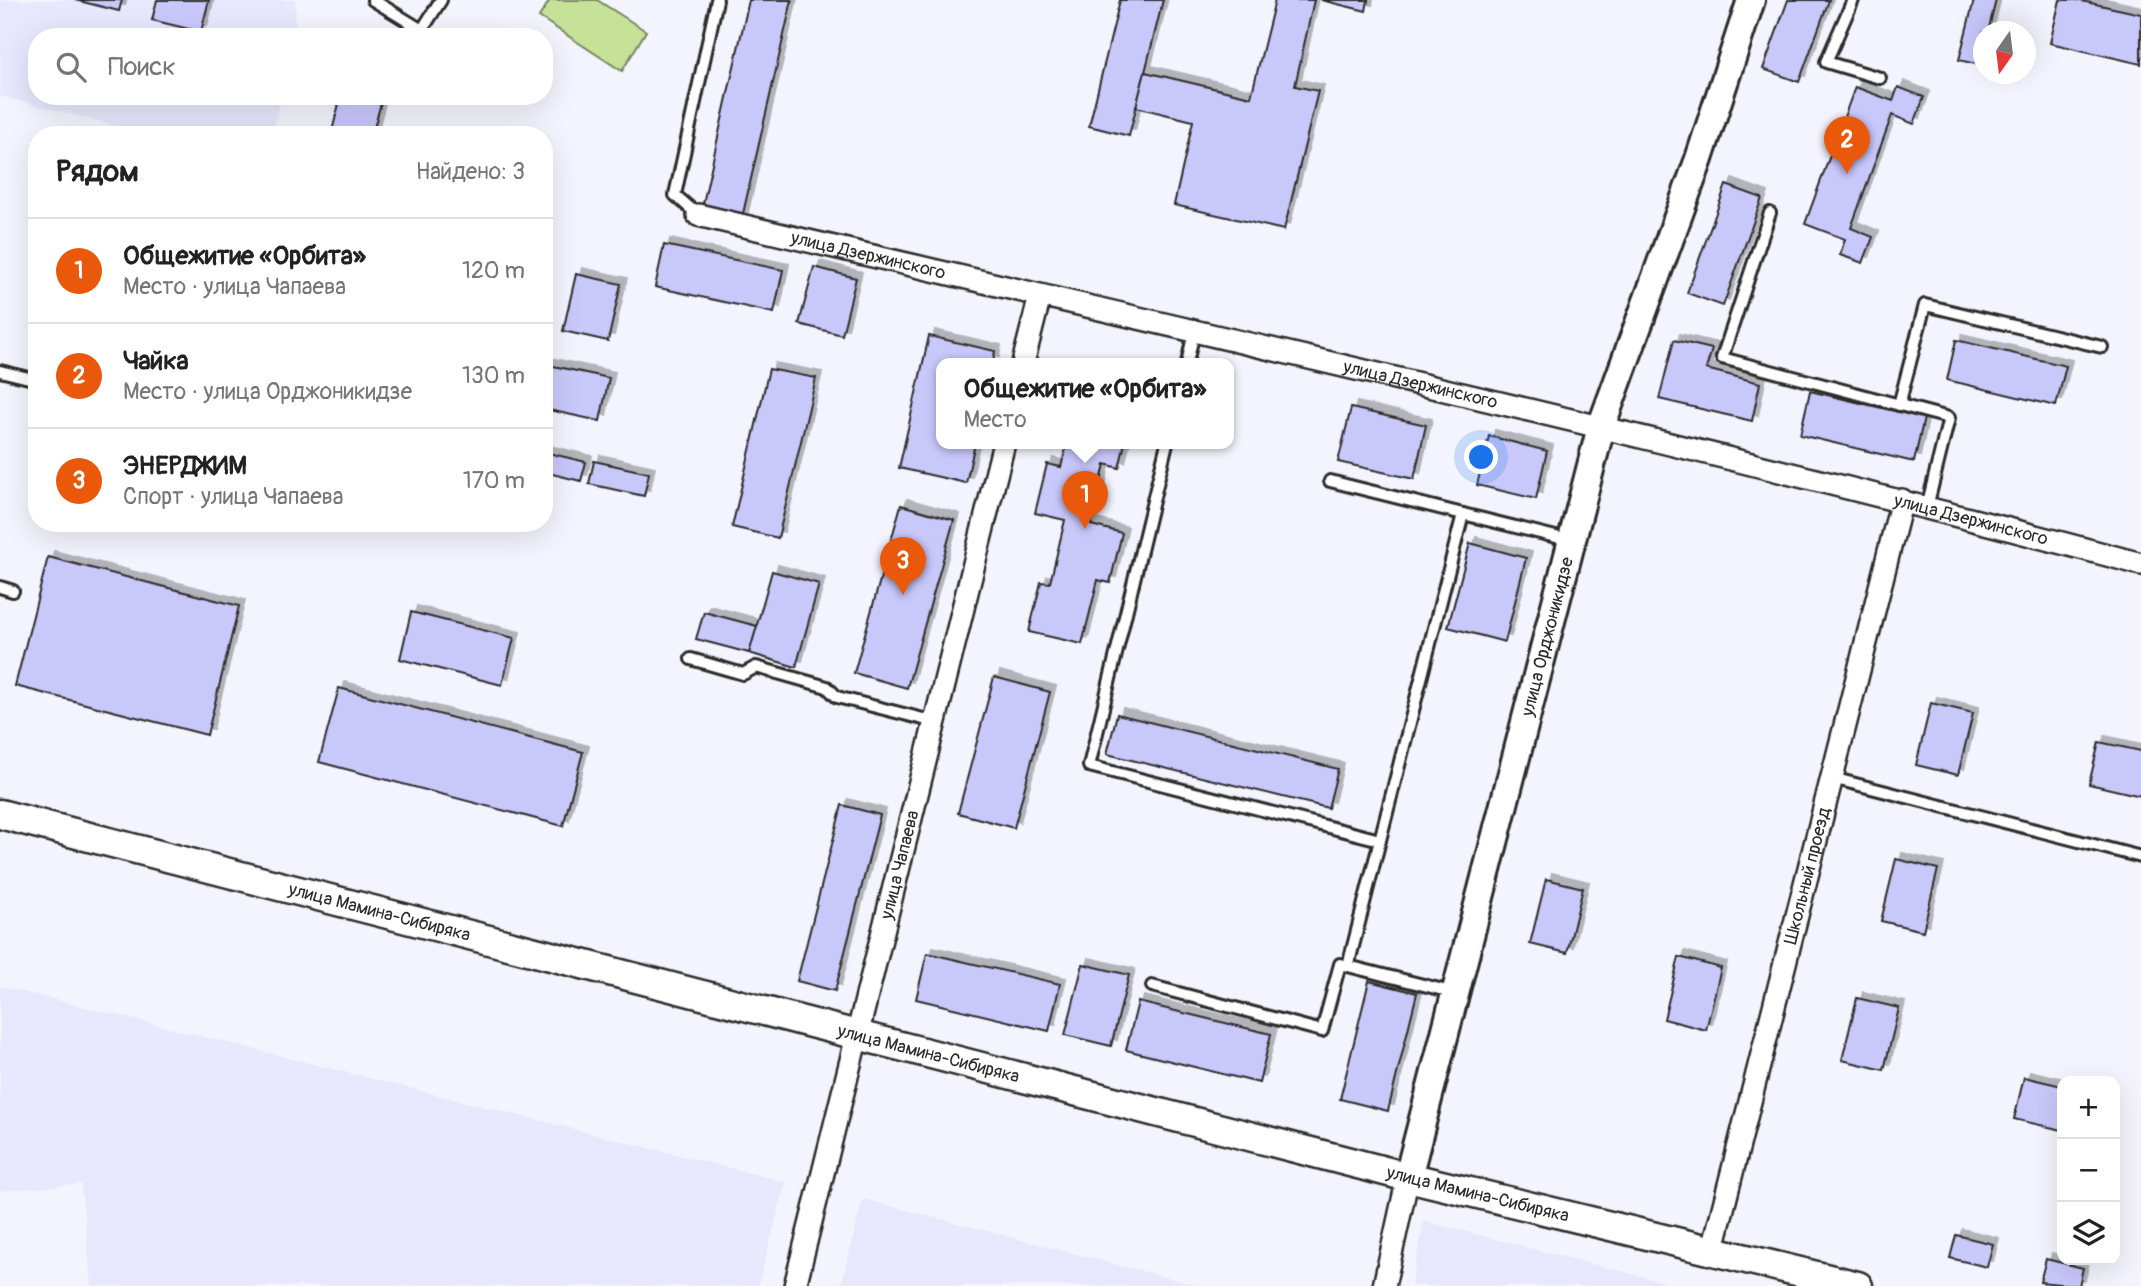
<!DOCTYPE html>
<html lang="ru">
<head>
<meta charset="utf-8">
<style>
	:root { --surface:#fff; --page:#f2f2f2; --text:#222; --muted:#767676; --line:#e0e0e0; --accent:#ea580c }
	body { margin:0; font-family:Pangolin,sans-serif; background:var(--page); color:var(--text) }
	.controls { position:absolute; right:21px; bottom:21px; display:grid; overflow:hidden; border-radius:14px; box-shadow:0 7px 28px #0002 }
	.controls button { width:63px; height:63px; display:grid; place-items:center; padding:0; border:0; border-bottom:2px solid var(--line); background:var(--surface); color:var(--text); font:35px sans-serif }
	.compass { position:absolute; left:1973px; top:21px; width:63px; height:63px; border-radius:50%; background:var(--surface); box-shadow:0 7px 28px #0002; rotate:194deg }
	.you { position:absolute; left:1482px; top:458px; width:24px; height:24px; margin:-18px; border:5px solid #fff; border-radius:50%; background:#1a73e8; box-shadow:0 0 0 10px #1a73e833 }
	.badge { display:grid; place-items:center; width:46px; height:46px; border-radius:50%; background:var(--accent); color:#fff; font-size:23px; font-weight:700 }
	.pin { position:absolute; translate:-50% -58px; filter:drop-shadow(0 2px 4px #0008) }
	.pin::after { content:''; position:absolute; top:37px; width:24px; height:21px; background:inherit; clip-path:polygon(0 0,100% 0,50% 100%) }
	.popup { position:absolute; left:936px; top:358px; width:298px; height:91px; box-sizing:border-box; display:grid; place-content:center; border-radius:14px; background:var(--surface); filter:drop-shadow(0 2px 5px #0005); font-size:23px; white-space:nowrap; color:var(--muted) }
	.popup b { font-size:26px; color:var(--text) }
	.popup::after { content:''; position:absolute; left:50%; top:100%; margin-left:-14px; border:14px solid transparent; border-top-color:var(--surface) }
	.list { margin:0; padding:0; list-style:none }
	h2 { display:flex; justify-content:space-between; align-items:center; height:91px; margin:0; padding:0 28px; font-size:30px }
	h2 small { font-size:23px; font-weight:400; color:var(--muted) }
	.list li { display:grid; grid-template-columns:46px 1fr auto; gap:21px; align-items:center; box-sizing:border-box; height:105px; padding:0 28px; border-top:2px solid var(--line) }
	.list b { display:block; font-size:26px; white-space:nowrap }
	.list p { margin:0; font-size:23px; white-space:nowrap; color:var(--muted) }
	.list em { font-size:23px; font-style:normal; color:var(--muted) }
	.icon { flex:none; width:38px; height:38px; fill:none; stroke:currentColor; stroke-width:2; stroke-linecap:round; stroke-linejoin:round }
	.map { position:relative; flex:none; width:2141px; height:1286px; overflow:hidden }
	.search { position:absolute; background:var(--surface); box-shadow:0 7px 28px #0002; left:28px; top:28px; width:525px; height:77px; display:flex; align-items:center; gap:18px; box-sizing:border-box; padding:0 24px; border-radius:28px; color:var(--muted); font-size:26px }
	.panel { position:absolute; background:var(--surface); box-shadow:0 7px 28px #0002; left:28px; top:126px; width:525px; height:406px; border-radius:28px }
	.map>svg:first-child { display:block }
</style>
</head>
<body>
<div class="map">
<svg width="2141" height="1286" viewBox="0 0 2141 1286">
	<defs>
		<filter id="shadow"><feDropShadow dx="6" dy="-6" stdDeviation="0" flood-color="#0004"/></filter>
	</defs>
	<rect width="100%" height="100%" fill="#f4f4fe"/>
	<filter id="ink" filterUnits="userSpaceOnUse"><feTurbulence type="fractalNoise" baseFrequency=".0143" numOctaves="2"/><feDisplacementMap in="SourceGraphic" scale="14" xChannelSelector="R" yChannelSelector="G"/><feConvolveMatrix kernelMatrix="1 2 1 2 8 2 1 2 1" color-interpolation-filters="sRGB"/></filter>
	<g filter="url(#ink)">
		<g fill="#e7e7fd">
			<path d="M 0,0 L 295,0 L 296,37 L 37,37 L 37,96 L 282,96 L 272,135 L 152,135 L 0,96 Z"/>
			<path d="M 0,986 L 786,1182 L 758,1286 L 92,1286 L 81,1184 L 0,1191 Z"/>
			<path d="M 863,1199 L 1199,1286 L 841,1286 Z"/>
			<path d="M 1424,1221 L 1679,1286 L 1411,1286 Z"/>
		</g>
		<path fill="#c6e198" stroke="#788662" stroke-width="2" d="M 550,0 L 597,0 L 646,31 L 622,71 L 539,17 Z"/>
		<g fill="#c9c8fb" stroke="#2b2b2b" stroke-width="2" filter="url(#shadow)">
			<path d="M 75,0 L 122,0 L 119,11 Z"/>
			<path d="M 157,0 L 209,0 L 201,32 L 152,20 Z"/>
			<path d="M 749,0 L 792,0 L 742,218 L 702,208 Z"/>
			<path d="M 1120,0 L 1163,0 L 1129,136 L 1089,126 Z"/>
			<path d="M 1275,0 L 1314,0 L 1295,86 L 1318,91 L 1284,230 L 1174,205 L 1193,121 L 1136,107 L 1145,72 L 1251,97 Z"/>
			<path d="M 1321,0 L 1368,0 L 1366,11 Z"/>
			<path d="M 1788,0 L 1829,0 L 1799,82 L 1763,69 Z"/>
			<path d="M 1974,0 L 1996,0 L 1988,32 L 1983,32 L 1980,65 L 1959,60 Z"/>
			<path d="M 2060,0 L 2077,0 L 2141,14 L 2141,64 L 2050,43 Z"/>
			<path d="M 1855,87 L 1893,101 L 1898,87 L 1924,97 L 1914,124 L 1892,115 L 1851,228 L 1873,237 L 1863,263 L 1840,255 L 1845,239 L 1805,224 Z"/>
			<path d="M 341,96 L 383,96 L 372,135 L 331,135 Z"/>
			<path d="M 1726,185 L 1762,198 L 1723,306 L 1687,293 Z"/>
			<path d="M 664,245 L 783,270 L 774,313 L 655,287 Z"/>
			<path d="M 814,267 L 856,278 L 842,335 L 799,324 Z"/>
			<path d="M 576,274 L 621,284 L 608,341 L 563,331 Z"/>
			<path d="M 929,336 L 995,351 L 993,363 L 942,363 L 942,443 L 975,443 L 966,483 L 899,468 Z"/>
			<path d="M 1674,340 L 1712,349 L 1706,369 L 1760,383 L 1752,421 L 1659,399 Z"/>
			<path d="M 1956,340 L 2066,366 L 2056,406 L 1947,380 Z"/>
			<path d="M 544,364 L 609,378 L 600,421 L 544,409 Z"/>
			<path d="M 769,369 L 816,378 L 778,538 L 732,527 Z"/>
			<path d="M 1810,391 L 1924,418 L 1914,462 L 1800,435 Z"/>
			<path d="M 1351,408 L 1426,425 L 1414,479 L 1338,462 Z"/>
			<path d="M 1489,436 L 1547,451 L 1536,499 L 1477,485 Z"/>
			<path d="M 1067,443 L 1125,443 L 1119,468 L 1105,464 L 1091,525 L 1122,533 L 1110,583 L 1098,580 L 1082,644 L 1029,632 L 1041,582 L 1050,583 L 1065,520 L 1035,513 L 1047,464 L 1061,467 Z"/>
			<path d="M 544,452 L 586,462 L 581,481 L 544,472 Z"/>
			<path d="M 594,461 L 649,473 L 644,496 L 589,484 Z"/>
			<path d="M 901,505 L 954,520 L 907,688 L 854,673 Z"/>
			<path d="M 1470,543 L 1526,558 L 1505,642 L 1448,627 Z"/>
			<path d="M 48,557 L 239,606 L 207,735 L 15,686 Z"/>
			<path d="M 772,571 L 819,584 L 796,667 L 749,653 Z"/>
			<path d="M 411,612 L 514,638 L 502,685 L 400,659 Z"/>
			<path d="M 704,612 L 757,626 L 749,653 L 696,639 Z"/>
			<path d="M 994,677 L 1050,692 L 1014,828 L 958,813 Z"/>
			<path d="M 339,688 L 583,752 L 563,826 L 319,762 Z"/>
			<path d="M 1931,703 L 1973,713 L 1958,775 L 1916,765 Z"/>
			<path d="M 1117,714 L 1338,769 L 1328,808 L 1107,754 Z"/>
			<path d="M 2099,742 L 2141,751 L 2141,796 L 2089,784 Z"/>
			<path d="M 842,805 L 880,815 L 835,991 L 797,981 Z"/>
			<path d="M 1896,859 L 1938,869 L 1923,931 L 1881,921 Z"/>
			<path d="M 1546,879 L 1583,888 L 1567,953 L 1530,944 Z"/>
			<path d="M 927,953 L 1060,984 L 1049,1031 L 916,999 Z"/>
			<path d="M 1679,957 L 1721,968 L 1706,1030 L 1664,1019 Z"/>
			<path d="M 1083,964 L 1129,975 L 1111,1046 L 1065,1035 Z"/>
			<path d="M 1369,981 L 1417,993 L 1388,1111 L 1340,1099 Z"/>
			<path d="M 1857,998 L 1899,1008 L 1884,1070 L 1842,1060 Z"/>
			<path d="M 1138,1002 L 1271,1034 L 1259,1083 L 1126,1050 Z"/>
			<path d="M 2024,1077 L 2062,1086 L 2062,1130 L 2014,1119 Z"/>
			<path d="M 1956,1235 L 1993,1244 L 1987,1267 L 1950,1258 Z"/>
			<path d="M 2046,1259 L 2083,1268 L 2079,1286 L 2040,1282 Z"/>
		</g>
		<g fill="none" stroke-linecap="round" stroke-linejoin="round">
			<defs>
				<g id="service">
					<path d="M 373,0 L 422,30 L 441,0"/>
					<path d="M 1853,0 L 1826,62 L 1880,78"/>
					<path d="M 1770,213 L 1722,358 L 1949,418 L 1927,507"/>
					<path d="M 698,215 L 675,195 L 717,0"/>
					<path d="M 1187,363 L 1194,332"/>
					<path d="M 0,371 L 37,380"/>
					<path d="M 1899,405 L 1925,305 L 2102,347"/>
					<path d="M 1167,443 L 1089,766 L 1380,840"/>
					<path d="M 1330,481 L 1463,514 L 1348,966"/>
					<path d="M 1463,514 L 1572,541"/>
					<path d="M 0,587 L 13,591"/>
					<path d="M 691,659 L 743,674 L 756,667 L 827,687 L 837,697 L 935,722"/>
					<path d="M 1832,778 L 2141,857"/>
					<path d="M 1152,986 L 1322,1031 L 1340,964 L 1455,993"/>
				</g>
				<g id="minor">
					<path id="s1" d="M 698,215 C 1180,329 1663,436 2141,564"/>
					<path d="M 1023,363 L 1040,296"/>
					<path id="s2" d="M 1712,1252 L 1902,500"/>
					<path id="s3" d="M 795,1286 L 1004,443"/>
					<path d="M 1384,1286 L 1408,1177"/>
				</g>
				<g id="tertiary">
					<path id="s4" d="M 1408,1177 L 1601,427 L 1699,159 L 1751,0"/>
				</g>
				<g id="secondary">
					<path id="s5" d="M 0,814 L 1408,1177 L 1858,1286"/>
				</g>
			</defs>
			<use href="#service" stroke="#2b2b2b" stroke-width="16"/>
			<use href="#minor" stroke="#2b2b2b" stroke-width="26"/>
			<use href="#tertiary" stroke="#2b2b2b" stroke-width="32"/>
			<use href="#secondary" stroke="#2b2b2b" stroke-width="33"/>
			<use href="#service" stroke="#fff" stroke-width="10"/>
			<use href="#minor" stroke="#fff" stroke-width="21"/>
			<use href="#tertiary" stroke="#fff" stroke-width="26"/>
			<use href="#secondary" stroke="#fff" stroke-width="28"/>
		</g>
	</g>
	<g text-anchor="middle" stroke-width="5" stroke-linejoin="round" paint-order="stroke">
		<g font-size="18" fill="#2b2b2b" stroke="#fff">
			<text dy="6" stroke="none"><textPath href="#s1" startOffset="175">улица Дзержинского</textPath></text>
			<text dy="6" stroke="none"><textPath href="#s1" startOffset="742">улица Дзержинского</textPath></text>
			<text dy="6" stroke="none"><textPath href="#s1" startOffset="1309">улица Дзержинского</textPath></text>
			<text dy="6" stroke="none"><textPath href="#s4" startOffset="558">улица Орджоникидзе</textPath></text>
			<text dy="6" stroke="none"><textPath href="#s3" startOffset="434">улица Чапаева</textPath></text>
			<text dy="6" stroke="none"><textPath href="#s2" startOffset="388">Школьный проезд</textPath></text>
			<text dy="6" stroke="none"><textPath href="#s5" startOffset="392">улица Мамина-Сибиряка</textPath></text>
			<text dy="6" stroke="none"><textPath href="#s5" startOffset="959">улица Мамина-Сибиряка</textPath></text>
			<text dy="6" stroke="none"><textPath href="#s5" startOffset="1526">улица Мамина-Сибиряка</textPath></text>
		</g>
	</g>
</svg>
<div class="controls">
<button>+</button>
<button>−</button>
<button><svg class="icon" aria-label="layers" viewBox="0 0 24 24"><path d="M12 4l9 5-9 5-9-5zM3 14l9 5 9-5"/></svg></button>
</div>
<svg class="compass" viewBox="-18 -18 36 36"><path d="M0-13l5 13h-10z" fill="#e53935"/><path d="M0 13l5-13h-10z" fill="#767676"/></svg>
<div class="you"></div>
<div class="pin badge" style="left:1085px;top:529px">1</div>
<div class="popup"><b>Общежитие «Орбита»</b>Место</div>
<div class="pin badge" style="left:1847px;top:174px">2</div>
<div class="pin badge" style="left:903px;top:595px">3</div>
<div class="search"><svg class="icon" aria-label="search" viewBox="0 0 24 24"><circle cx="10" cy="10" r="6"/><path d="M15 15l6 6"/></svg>Поиск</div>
<section class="panel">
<h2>Рядом<small>Найдено: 3</small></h2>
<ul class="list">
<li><span class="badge">1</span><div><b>Общежитие «Орбита»</b><p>Место · улица Чапаева</p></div><em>120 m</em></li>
<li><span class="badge">2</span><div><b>Чайка</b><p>Место · улица Орджоникидзе</p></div><em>130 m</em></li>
<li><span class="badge">3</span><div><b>ЭНЕРДЖИМ</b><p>Спорт · улица Чапаева</p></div><em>170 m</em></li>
</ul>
</section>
</div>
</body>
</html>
